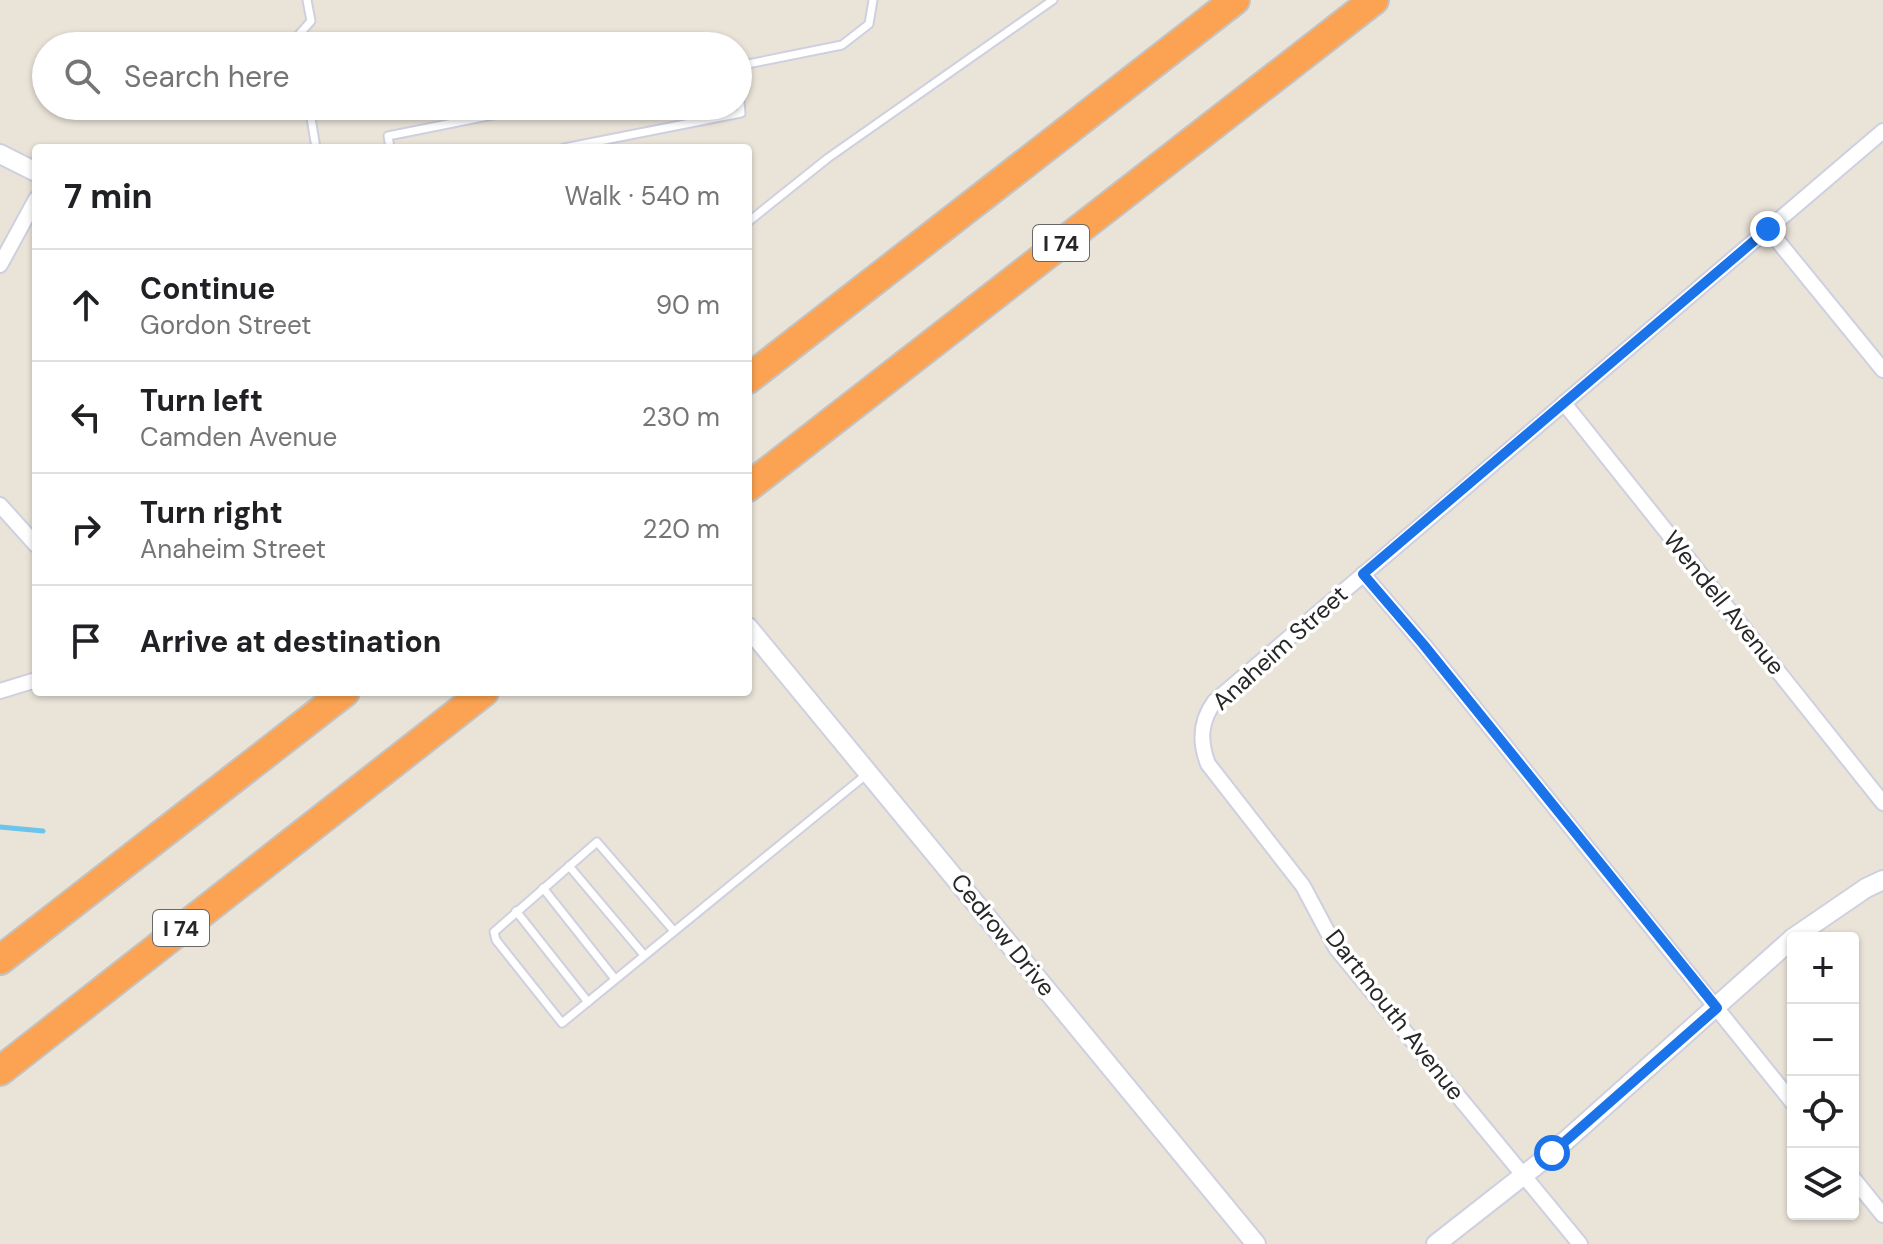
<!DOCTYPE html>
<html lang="en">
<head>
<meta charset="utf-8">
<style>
	:root { --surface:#fff; --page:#f2f2f2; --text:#202124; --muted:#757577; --line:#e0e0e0 }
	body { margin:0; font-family:"DM Sans",sans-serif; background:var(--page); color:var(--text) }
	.controls { position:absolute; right:24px; bottom:24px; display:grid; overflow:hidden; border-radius:8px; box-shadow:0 2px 6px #0004 }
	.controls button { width:72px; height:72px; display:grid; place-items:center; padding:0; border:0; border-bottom:2px solid var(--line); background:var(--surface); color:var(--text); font:40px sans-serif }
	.stop { position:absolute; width:24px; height:24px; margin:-18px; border:6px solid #1a73e8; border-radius:50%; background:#fff }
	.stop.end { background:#1a73e8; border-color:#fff; box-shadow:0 2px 8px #0008 }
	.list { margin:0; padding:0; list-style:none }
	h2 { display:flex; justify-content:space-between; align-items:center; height:104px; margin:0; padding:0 32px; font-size:34px }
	h2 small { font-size:26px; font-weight:400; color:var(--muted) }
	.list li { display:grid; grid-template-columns:52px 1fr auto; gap:24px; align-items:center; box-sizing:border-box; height:112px; padding:0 32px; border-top:2px solid var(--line) }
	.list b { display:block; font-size:30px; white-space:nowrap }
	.list p { margin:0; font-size:26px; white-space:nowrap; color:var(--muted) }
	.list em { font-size:26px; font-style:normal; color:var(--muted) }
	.icon { flex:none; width:44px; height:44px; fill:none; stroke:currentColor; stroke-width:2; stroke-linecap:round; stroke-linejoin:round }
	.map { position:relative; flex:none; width:1883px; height:1244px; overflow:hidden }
	.search { position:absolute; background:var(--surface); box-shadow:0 2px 6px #0004; left:32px; top:32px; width:720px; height:88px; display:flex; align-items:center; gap:20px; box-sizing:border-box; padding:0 28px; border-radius:44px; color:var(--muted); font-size:30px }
	.panel { position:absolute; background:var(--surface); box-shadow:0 2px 6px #0004; left:32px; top:144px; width:720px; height:552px; border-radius:8px }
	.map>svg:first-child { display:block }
</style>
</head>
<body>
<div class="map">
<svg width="1883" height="1244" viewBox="0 0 1883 1244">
	<rect width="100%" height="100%" fill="#eae3d8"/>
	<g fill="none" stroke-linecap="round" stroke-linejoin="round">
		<path stroke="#6bc4ec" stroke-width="5" d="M 0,827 L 43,831"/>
		<defs>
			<g id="service">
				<path d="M 297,46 L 296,38 L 311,21 L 307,0"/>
				<path d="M 738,66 L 842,45 L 869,24 L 873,0"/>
				<path d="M 309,106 L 316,148"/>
				<path d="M 390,148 L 388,136 L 538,106"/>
				<path d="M 564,148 L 741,113 L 738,80"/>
				<path d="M 748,222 L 828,158 L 1053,0"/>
				<path d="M 569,866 L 644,955"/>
				<path d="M 543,888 L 615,979"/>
				<path d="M 516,911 L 588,1002"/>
				<path d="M 674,931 L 597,842 L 494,932 L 496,940 L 562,1023 L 867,774"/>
			</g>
			<g id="minor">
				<path d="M 1768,229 L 1883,370"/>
				<path d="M 0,265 L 36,199"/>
				<path d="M 1564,403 L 1883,803"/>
				<path d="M 0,505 L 36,545"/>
				<path d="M 1363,574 L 1423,644 L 1793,1103"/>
				<path d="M 0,691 L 36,680"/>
				<path d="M 1853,1178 L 1883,1215"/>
				<path d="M 1580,1244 L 1336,948 L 1303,886 L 1208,764 C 1199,741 1200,721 1215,701 L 1883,131"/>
			</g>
			<g id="tertiary">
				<path d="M 0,154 L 36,172"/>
				<path d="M 748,627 L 1256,1244"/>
				<path d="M 1793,938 L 1866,888 L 1883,880"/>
				<path d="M 1436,1244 L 1552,1153 L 1793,938"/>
			</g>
			<g id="motorway">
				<path d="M 748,379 L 1235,0"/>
				<path d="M 748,487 L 1374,0"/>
				<path d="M 0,960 L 345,692"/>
				<path d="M 0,1071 L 484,692"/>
			</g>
		</defs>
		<use href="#service" stroke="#ced0e0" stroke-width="11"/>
		<use href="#minor" stroke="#ced0e0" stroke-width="18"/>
		<use href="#tertiary" stroke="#ced0e0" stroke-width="22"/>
		<use href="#motorway" stroke="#c3c3c3" stroke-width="32"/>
		<use href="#service" stroke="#fff" stroke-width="7"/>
		<use href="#minor" stroke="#fff" stroke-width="14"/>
		<use href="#tertiary" stroke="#fff" stroke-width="18"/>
		<use href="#motorway" stroke="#fba352" stroke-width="28"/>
	</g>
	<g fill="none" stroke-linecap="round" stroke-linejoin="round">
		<path stroke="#1a73e8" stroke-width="10" d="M 1552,1153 L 1717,1008 L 1423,644 L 1363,574 L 1768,229"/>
	</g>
	<g text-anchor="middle" stroke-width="7" stroke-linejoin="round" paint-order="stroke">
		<g fill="#fff" stroke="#686868" stroke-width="2">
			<rect x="1033" y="225" width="56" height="36" rx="6"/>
			<rect x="153" y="910" width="56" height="36" rx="6"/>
		</g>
		<g font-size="22" font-weight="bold" fill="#272727">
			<text x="1061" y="251">I 74</text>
			<text x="181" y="936">I 74</text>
		</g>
		<g font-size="24" fill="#272727" stroke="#fff">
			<text transform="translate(1724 603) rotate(51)" y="8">Wendell Avenue</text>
			<text transform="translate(1280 648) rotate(-42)" y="8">Anaheim Street</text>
			<text transform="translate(1003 935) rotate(51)" y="8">Cedrow Drive</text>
			<text transform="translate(1395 1015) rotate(52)" y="8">Dartmouth Avenue</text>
		</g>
	</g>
</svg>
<div class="controls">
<button>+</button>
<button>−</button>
<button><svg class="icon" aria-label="locate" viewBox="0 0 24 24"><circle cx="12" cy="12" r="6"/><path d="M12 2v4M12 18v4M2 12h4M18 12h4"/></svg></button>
<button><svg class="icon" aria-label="layers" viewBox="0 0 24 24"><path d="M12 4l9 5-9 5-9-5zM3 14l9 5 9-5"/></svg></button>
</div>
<div class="stop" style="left:1552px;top:1153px"></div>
<div class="stop end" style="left:1768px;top:229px"></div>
<div class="search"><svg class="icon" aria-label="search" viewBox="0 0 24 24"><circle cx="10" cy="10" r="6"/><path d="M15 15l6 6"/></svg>Search here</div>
<section class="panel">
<h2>7 min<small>Walk · 540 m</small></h2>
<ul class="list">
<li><svg class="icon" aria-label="ahead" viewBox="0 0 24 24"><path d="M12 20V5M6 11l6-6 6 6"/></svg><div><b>Continue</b><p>Gordon Street</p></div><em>90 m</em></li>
<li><svg class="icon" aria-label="left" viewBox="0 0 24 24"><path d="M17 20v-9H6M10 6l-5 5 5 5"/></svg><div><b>Turn left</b><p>Camden Avenue</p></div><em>230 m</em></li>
<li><svg class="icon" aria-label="right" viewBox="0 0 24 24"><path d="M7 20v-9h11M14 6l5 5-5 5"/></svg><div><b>Turn right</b><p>Anaheim Street</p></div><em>220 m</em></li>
<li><svg class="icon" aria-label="arrive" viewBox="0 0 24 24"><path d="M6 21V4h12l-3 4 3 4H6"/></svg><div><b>Arrive at destination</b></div></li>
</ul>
</section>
</div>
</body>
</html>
